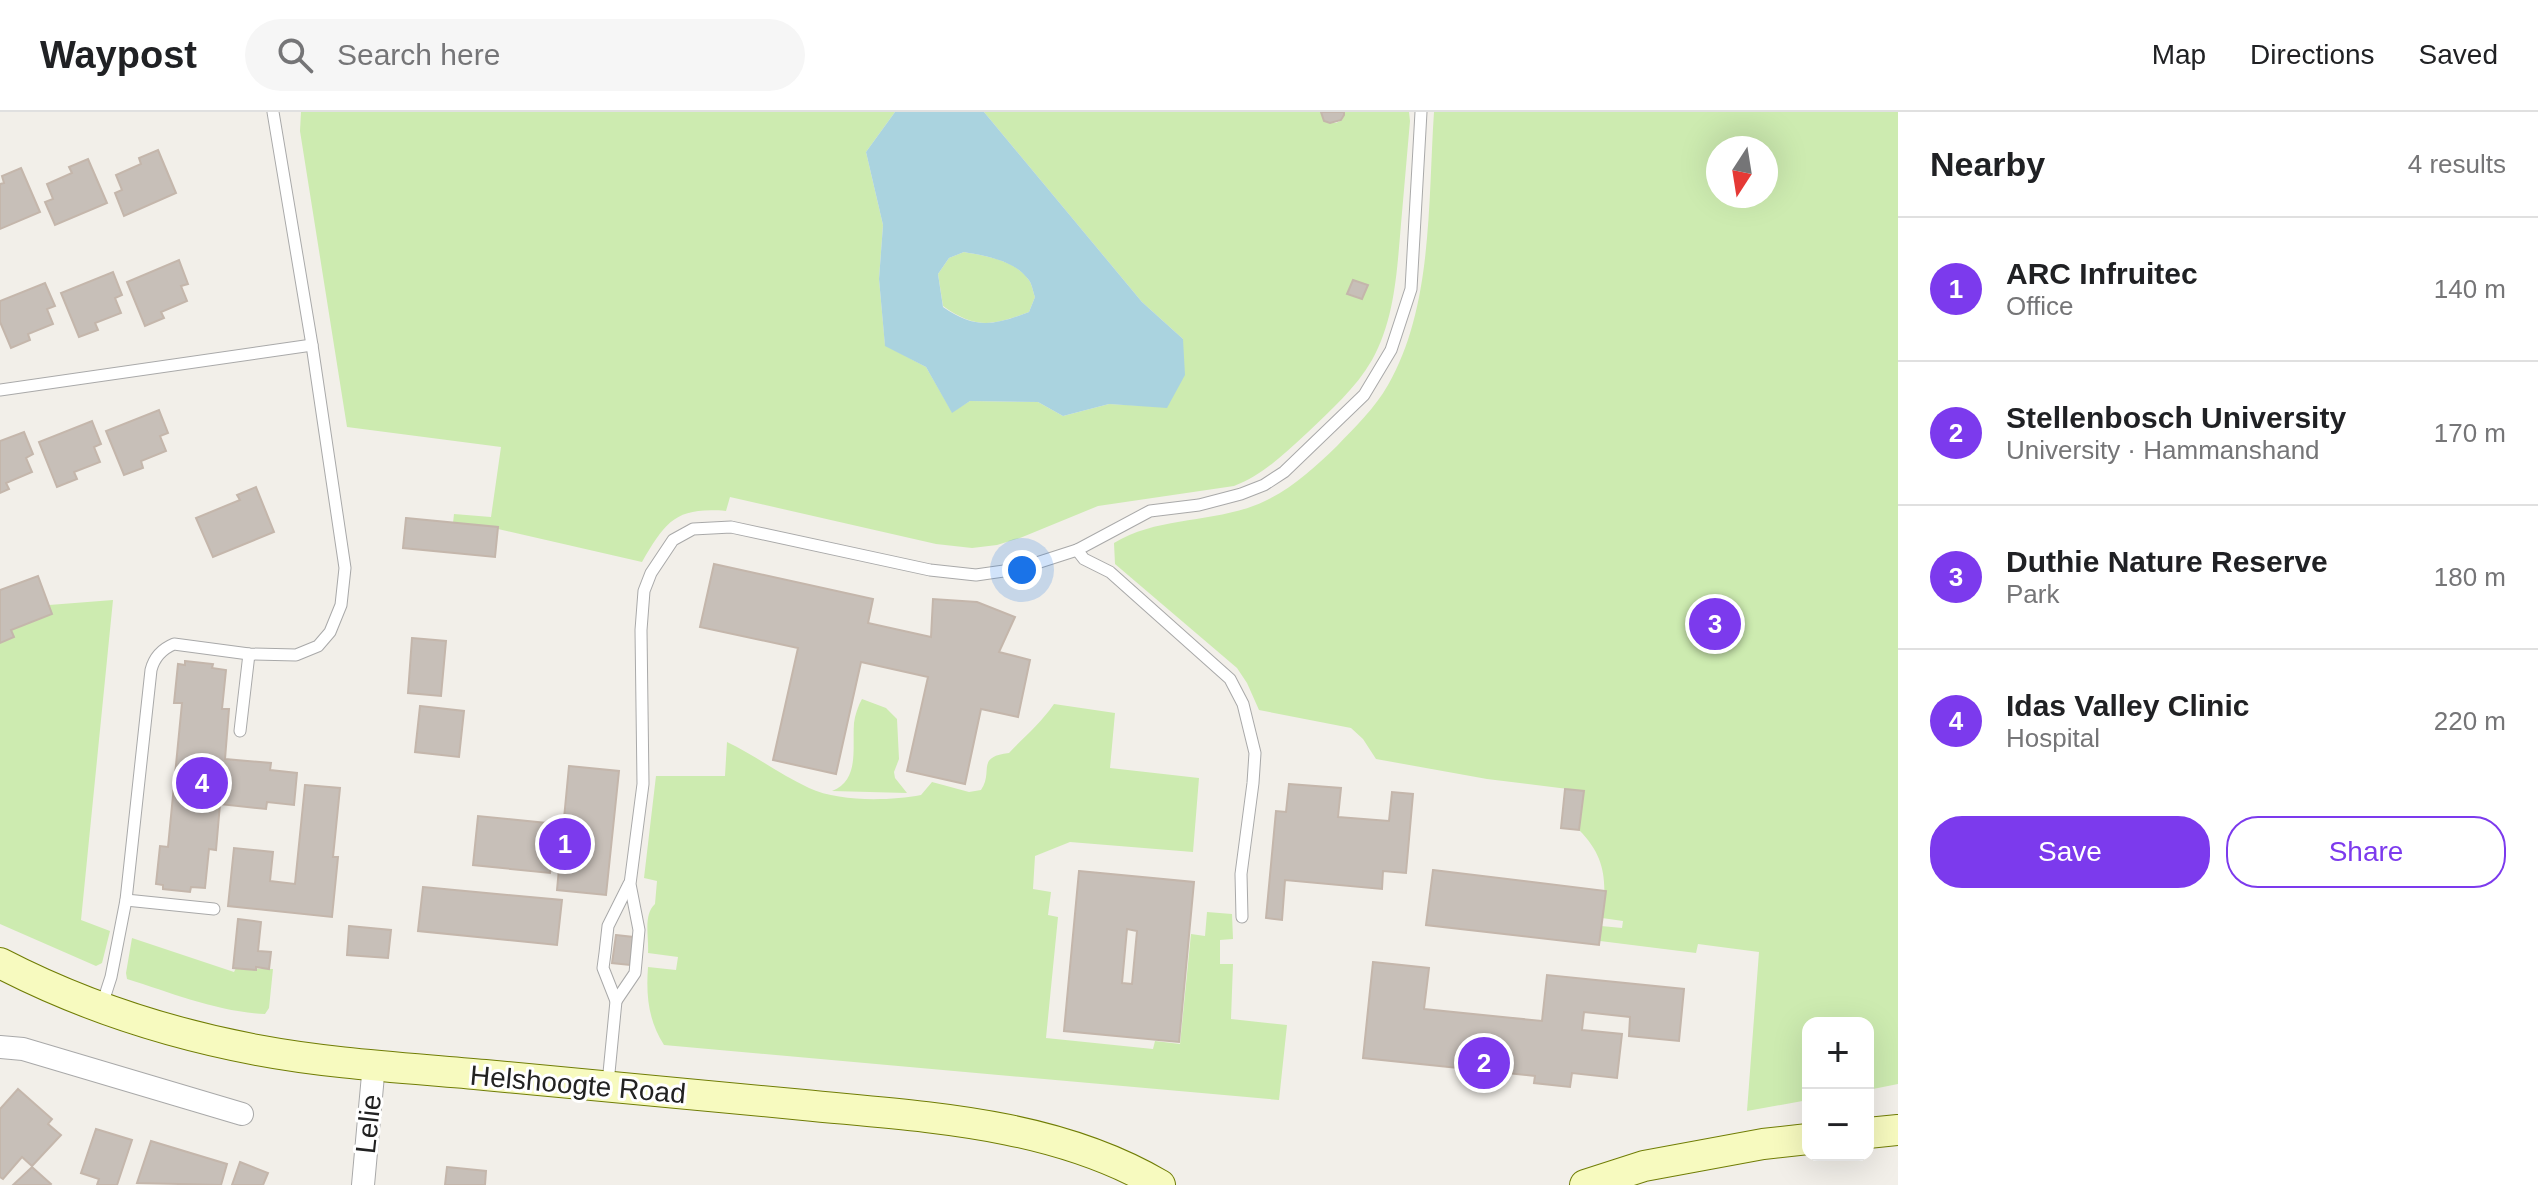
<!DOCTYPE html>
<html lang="en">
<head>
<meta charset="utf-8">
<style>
	:root { --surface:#fff; --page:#f6f6f6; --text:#202124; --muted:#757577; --line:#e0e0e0; --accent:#7c3aed }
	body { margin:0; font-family:Arial,sans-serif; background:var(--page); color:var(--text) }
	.controls { position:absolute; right:24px; bottom:24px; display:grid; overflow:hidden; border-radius:16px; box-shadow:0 8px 32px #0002 }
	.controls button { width:72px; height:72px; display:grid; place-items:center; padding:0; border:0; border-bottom:2px solid var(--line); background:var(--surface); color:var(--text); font:40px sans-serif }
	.compass { position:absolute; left:1706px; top:24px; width:72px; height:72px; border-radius:50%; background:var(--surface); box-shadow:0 8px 32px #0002; rotate:192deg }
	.you { position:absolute; left:1022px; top:458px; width:28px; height:28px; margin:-20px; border:6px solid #fff; border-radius:50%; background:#1a73e8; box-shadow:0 0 0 12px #1a73e833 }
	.badge { display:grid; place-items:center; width:52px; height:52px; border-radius:50%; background:var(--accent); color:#fff; font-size:26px; font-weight:700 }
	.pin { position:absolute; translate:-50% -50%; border:4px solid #fff; box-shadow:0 2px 8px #0006 }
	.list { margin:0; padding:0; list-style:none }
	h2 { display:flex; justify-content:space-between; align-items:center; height:104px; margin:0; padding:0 32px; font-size:34px }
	h2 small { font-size:26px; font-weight:400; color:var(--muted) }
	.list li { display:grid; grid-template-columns:52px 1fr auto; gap:24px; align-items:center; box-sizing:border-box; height:144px; padding:0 32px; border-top:2px solid var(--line) }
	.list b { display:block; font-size:30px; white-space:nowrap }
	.list p { margin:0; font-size:26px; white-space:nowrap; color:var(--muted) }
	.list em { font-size:26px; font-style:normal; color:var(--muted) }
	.actions { display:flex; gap:16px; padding:24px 32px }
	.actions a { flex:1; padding:18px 0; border:2px solid var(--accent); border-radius:32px; text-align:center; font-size:28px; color:var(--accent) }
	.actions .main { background:var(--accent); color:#fff }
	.icon { flex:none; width:44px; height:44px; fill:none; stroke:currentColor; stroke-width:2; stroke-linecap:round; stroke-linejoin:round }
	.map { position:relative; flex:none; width:1898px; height:1073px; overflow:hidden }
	header { display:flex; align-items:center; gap:48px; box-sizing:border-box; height:112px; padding:0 40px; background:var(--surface); border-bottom:2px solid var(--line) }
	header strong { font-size:38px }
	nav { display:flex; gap:44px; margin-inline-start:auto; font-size:28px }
	.search { width:560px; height:72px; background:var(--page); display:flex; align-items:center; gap:20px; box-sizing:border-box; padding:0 28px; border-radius:44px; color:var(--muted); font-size:30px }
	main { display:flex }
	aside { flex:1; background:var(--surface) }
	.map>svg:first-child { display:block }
</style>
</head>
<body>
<header>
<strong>Waypost</strong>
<div class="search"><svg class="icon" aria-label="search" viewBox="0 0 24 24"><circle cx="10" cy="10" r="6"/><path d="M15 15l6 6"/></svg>Search here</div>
<nav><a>Map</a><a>Directions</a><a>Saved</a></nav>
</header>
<main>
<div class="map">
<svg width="1898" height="1073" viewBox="0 0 1898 1073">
	<rect width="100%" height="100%" fill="#f2efe9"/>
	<g fill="#cdebb0" fill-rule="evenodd">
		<path d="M 301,0 L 895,0 L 866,40 L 883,113 L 879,167 L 885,233 L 926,255 L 952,300 L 970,289 L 1038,290 L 1063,304 L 1109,292 L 1167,295 L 1183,227 L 1142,190 L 984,0 L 1321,0 L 1324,9 L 1336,11 L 1342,8 L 1344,0 L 1409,0 L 1410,9 C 1407,43 1404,78 1401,112 C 1397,158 1395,207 1372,248 C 1356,276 1330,299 1307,321 C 1284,342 1263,363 1234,374 L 1098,394 L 1020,426 L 997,433 L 972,436 L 936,432 L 730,385 L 726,399 C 676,395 666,409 642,450 L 498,417 L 498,415 L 453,411 L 454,402 L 491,405 L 501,335 L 347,315 L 300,19 Z"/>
		<path d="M 1434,0 L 1898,0 L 1898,972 L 1868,978 L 1868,911 L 1808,911 L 1808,988 L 1747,999 L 1759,840 L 1698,832 L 1696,841 L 1600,829 L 1601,814 L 1622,816 L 1623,809 L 1602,806 C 1607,770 1606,745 1579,718 L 1584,679 L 1487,667 L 1376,647 L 1363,627 L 1351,616 L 1259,598 L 1247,571 L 1237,556 L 1115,452 L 1114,431 C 1160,403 1217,412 1265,389 C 1294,375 1314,356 1337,334 C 1355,315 1375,296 1388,273 C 1433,195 1428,89 1434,0 ZM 1718,36 L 1766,36 L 1766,84 L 1718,84 Z"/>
		<path d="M 964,140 C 985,144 1015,148 1028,167 C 1032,171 1033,180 1035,185 L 1029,200 C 993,214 975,217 943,194 L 938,162 L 949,146 Z"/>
		<path d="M 113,488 L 81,808 L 110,819 L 102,851 L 96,854 L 0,812 L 0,531 L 14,525 L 11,518 L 52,502 L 49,493 Z"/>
		<path d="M 862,587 L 886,596 L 897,607 L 899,647 L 894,660 L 895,666 L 907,681 L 832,679 C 860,668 852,636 854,611 C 855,603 858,594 862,587 Z"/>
		<path d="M 1054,592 L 1115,601 L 1110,656 L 1199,666 L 1193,740 L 1070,730 L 1035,744 L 1033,777 L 1051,780 L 1048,803 L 1058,805 L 1046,926 L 1153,937 L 1155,929 L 1180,932 L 1191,822 L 1205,824 L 1207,800 L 1232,802 L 1233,827 L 1220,828 L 1220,852 L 1233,852 L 1231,907 L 1287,913 L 1279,988 L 664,933 C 648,908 646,883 648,855 L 676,858 L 678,845 L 648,841 C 649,824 643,803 655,792 L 657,769 L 644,766 L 656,664 L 725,664 L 727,630 C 756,644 781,663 809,676 C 839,690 889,689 921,683 L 932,670 L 969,680 L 981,678 C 994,659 975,645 1009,641 C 1025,624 1040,612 1054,592 Z"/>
		<path d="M 132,826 L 234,860 L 236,856 L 273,857 L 269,896 L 265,902 C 218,900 172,881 127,867 L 126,861 Z"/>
	</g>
	<path fill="#aad3df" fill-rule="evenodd" d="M 895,0 L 984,0 L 1142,190 L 1183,227 L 1185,263 L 1167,296 L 1109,292 L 1063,304 L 1038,290 L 970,289 L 952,301 L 926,255 L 885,234 L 879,167 L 883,113 L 866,40 ZM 964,140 C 985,144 1014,148 1028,167 C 1032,171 1033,180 1035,185 L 1029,200 C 993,214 975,217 943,195 L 938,162 L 949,146 Z"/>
	<g fill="#c7bfb8" stroke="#c4b6ab" stroke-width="2" fill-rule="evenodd">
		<path d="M 1321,0 L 1344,0 L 1344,3 L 1341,8 L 1330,11 L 1324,9 Z"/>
		<path d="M 158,38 L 176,81 L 124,104 L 115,81 L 122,78 L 116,63 L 141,52 L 139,46 Z"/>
		<path d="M 88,47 L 107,91 L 55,113 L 45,90 L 53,87 L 47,72 L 72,61 L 69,55 Z"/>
		<path d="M 21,56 L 40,100 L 0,117 L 0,72 L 4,71 L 2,64 Z"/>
		<path d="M 179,148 L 188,172 L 181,174 L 187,189 L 161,200 L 164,206 L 145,214 L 127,170 Z"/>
		<path d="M 113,160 L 122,183 L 115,186 L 121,201 L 95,211 L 98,218 L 79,225 L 61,181 Z"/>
		<path d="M 1353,168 L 1368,173 L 1362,187 L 1347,182 Z"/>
		<path d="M 45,171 L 55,194 L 47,197 L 53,212 L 28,222 L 30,228 L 11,236 L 0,210 L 0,189 Z"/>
		<path d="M 159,298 L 168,321 L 160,324 L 166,339 L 141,349 L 143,356 L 124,363 L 106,319 Z"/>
		<path d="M 92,309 L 101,332 L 94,335 L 100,350 L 74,360 L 77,367 L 57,375 L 39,330 Z"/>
		<path d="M 24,320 L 33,342 L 26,346 L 32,360 L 6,371 L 9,377 L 0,381 L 0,329 Z"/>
		<path d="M 256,375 L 274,420 L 213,445 L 196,406 L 240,388 L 237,383 Z"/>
		<path d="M 406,406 L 498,415 L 495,445 L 403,436 Z"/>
		<path d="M 714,452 L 873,487 L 868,511 L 931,525 L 933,487 L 977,490 L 1015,505 L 999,540 L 1030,548 L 1018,605 L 981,597 L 965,672 L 907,659 L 928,565 L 861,550 L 836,662 L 773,648 L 798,536 L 700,515 Z"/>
		<path d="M 38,464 L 52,502 L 11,518 L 14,525 L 0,531 L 0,478 Z"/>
		<path d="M 412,526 L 446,529 L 441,584 L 408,581 Z"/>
		<path d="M 185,549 L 213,552 L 212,556 L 226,558 L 222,597 L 229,597 L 225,647 L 271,651 L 270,658 L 297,661 L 294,693 L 267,690 L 266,697 L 220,692 L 216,738 L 209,737 L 205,776 L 191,775 L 190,780 L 163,777 L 163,773 L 156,772 L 160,734 L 168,735 L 182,591 L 174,591 L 178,552 L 185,553 Z"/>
		<path d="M 420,594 L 464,599 L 459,645 L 415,640 Z"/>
		<path d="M 569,654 L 619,659 L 606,783 L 557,778 L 560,746 L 552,745 L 550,761 L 473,753 L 478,704 L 556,712 L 555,716 L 563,717 Z"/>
		<path d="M 1289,672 L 1341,676 L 1338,705 L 1389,709 L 1392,680 L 1413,682 L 1406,761 L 1383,759 L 1382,777 L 1285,768 L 1282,808 L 1266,806 L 1276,699 L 1286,700 Z"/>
		<path d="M 305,673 L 340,676 L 333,745 L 338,745 L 332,805 L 228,794 L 234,736 L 273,740 L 270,769 L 295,772 Z"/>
		<path d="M 1565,677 L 1584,679 L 1579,718 L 1561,716 Z"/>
		<path d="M 1433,758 L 1606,779 L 1599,833 L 1426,813 Z"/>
		<path d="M 1079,759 L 1194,770 L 1179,930 L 1064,919 ZM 1127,817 L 1137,819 L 1132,872 L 1122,871 Z"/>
		<path d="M 423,775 L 562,788 L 557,833 L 418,819 Z"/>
		<path d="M 238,807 L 261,810 L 258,839 L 271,840 L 269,857 L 256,855 L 256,858 L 233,856 Z"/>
		<path d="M 349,814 L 391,818 L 388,846 L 347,843 Z"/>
		<path d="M 616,823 L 633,825 L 630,853 L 612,851 Z"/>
		<path d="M 1373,850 L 1429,856 L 1424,897 L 1542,909 L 1547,863 L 1684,877 L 1679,929 L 1629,924 L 1630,905 L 1584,900 L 1582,918 L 1622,922 L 1617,966 L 1572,961 L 1570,975 L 1534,971 L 1535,964 L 1363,946 Z"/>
		<path d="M 18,977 L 52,1007 L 48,1012 L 61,1023 L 32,1054 L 22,1045 L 3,1067 L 0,1065 L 0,997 Z"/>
		<path d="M 96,1017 L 132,1028 L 117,1073 L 97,1073 L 99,1067 L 81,1061 Z"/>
		<path d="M 151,1029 L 227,1052 L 221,1073 L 137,1071 Z"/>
		<path d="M 240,1050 L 268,1061 L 263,1073 L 232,1073 Z"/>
		<path d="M 32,1055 L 51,1072 L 50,1073 L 13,1073 Z"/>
		<path d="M 447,1055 L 486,1059 L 485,1073 L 445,1073 Z"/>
	</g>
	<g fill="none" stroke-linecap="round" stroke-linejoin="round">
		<defs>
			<g id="lane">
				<path d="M 0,278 L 312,233"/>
				<path d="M 1077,438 L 1084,447 L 1110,460 L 1230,567 L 1243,592 L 1255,641 L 1253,671 L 1241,762 L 1242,805"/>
				<path d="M 240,619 L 249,542"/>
				<path d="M 126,788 L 214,797"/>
				<path d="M 616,889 L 635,861 L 639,818 L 630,772 L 643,672 L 641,518 L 644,479 L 651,461 L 673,428 L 693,417 L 731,415 L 930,458 L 976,463 L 1018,457 L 1077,438 L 1150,399 L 1199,393 L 1241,382 L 1264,373 L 1284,360 L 1364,283 L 1391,238 L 1411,177 L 1421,0"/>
				<path d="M 101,896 L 111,865 L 126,788 L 151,558 C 154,546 162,537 174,532 L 249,542 L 296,543 L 318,534 L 330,520 L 341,493 L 345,456 L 312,233 L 273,0"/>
				<path d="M 608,971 L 616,889 L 603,856 L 605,841 L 608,814 L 629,772"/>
			</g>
			<g id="street">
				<path d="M 0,935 L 23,937 L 242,1002"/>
				<path d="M 363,1073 L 374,952"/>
			</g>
			<g id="secondary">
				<path d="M 0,851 C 81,893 167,921 257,938 C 331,952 409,956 485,963 C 591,973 697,983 804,993 C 925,1005 1053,1010 1160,1073"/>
				<path d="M 1868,1021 L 1898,1018"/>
				<path d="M 1585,1073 L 1644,1054 L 1763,1032 L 1808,1027"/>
			</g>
		</defs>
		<use href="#lane" stroke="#a9a9a9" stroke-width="13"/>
		<use href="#street" stroke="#a9a9a9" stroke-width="24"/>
		<use href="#secondary" stroke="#707d05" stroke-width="32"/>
		<use href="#lane" stroke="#fff" stroke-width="11"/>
		<use href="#street" stroke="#fff" stroke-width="22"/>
		<use href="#secondary" stroke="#f7fabf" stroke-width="30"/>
	</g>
	<g text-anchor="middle" stroke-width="6" stroke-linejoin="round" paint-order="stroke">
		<g font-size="28" fill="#222" stroke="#fff">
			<text transform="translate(578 972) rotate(5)" y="10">Helshoogte Road</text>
			<text transform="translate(368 1012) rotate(-84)" y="10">Lelie</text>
		</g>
	</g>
</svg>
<div class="controls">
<button>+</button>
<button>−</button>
</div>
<svg class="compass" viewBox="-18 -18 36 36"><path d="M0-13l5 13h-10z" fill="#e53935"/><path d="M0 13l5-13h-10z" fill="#757577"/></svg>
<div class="you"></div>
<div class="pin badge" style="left:565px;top:732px">1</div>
<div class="pin badge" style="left:1484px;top:951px">2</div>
<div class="pin badge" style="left:1715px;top:512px">3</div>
<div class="pin badge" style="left:202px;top:671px">4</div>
</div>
<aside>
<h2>Nearby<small>4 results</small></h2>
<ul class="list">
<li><span class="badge">1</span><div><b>ARC Infruitec</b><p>Office</p></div><em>140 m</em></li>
<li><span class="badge">2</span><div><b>Stellenbosch University</b><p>University · Hammanshand</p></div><em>170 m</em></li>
<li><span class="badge">3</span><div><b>Duthie Nature Reserve</b><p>Park</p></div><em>180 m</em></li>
<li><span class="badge">4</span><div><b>Idas Valley Clinic</b><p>Hospital</p></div><em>220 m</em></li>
</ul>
<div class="actions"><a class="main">Save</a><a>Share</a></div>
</aside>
</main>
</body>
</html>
